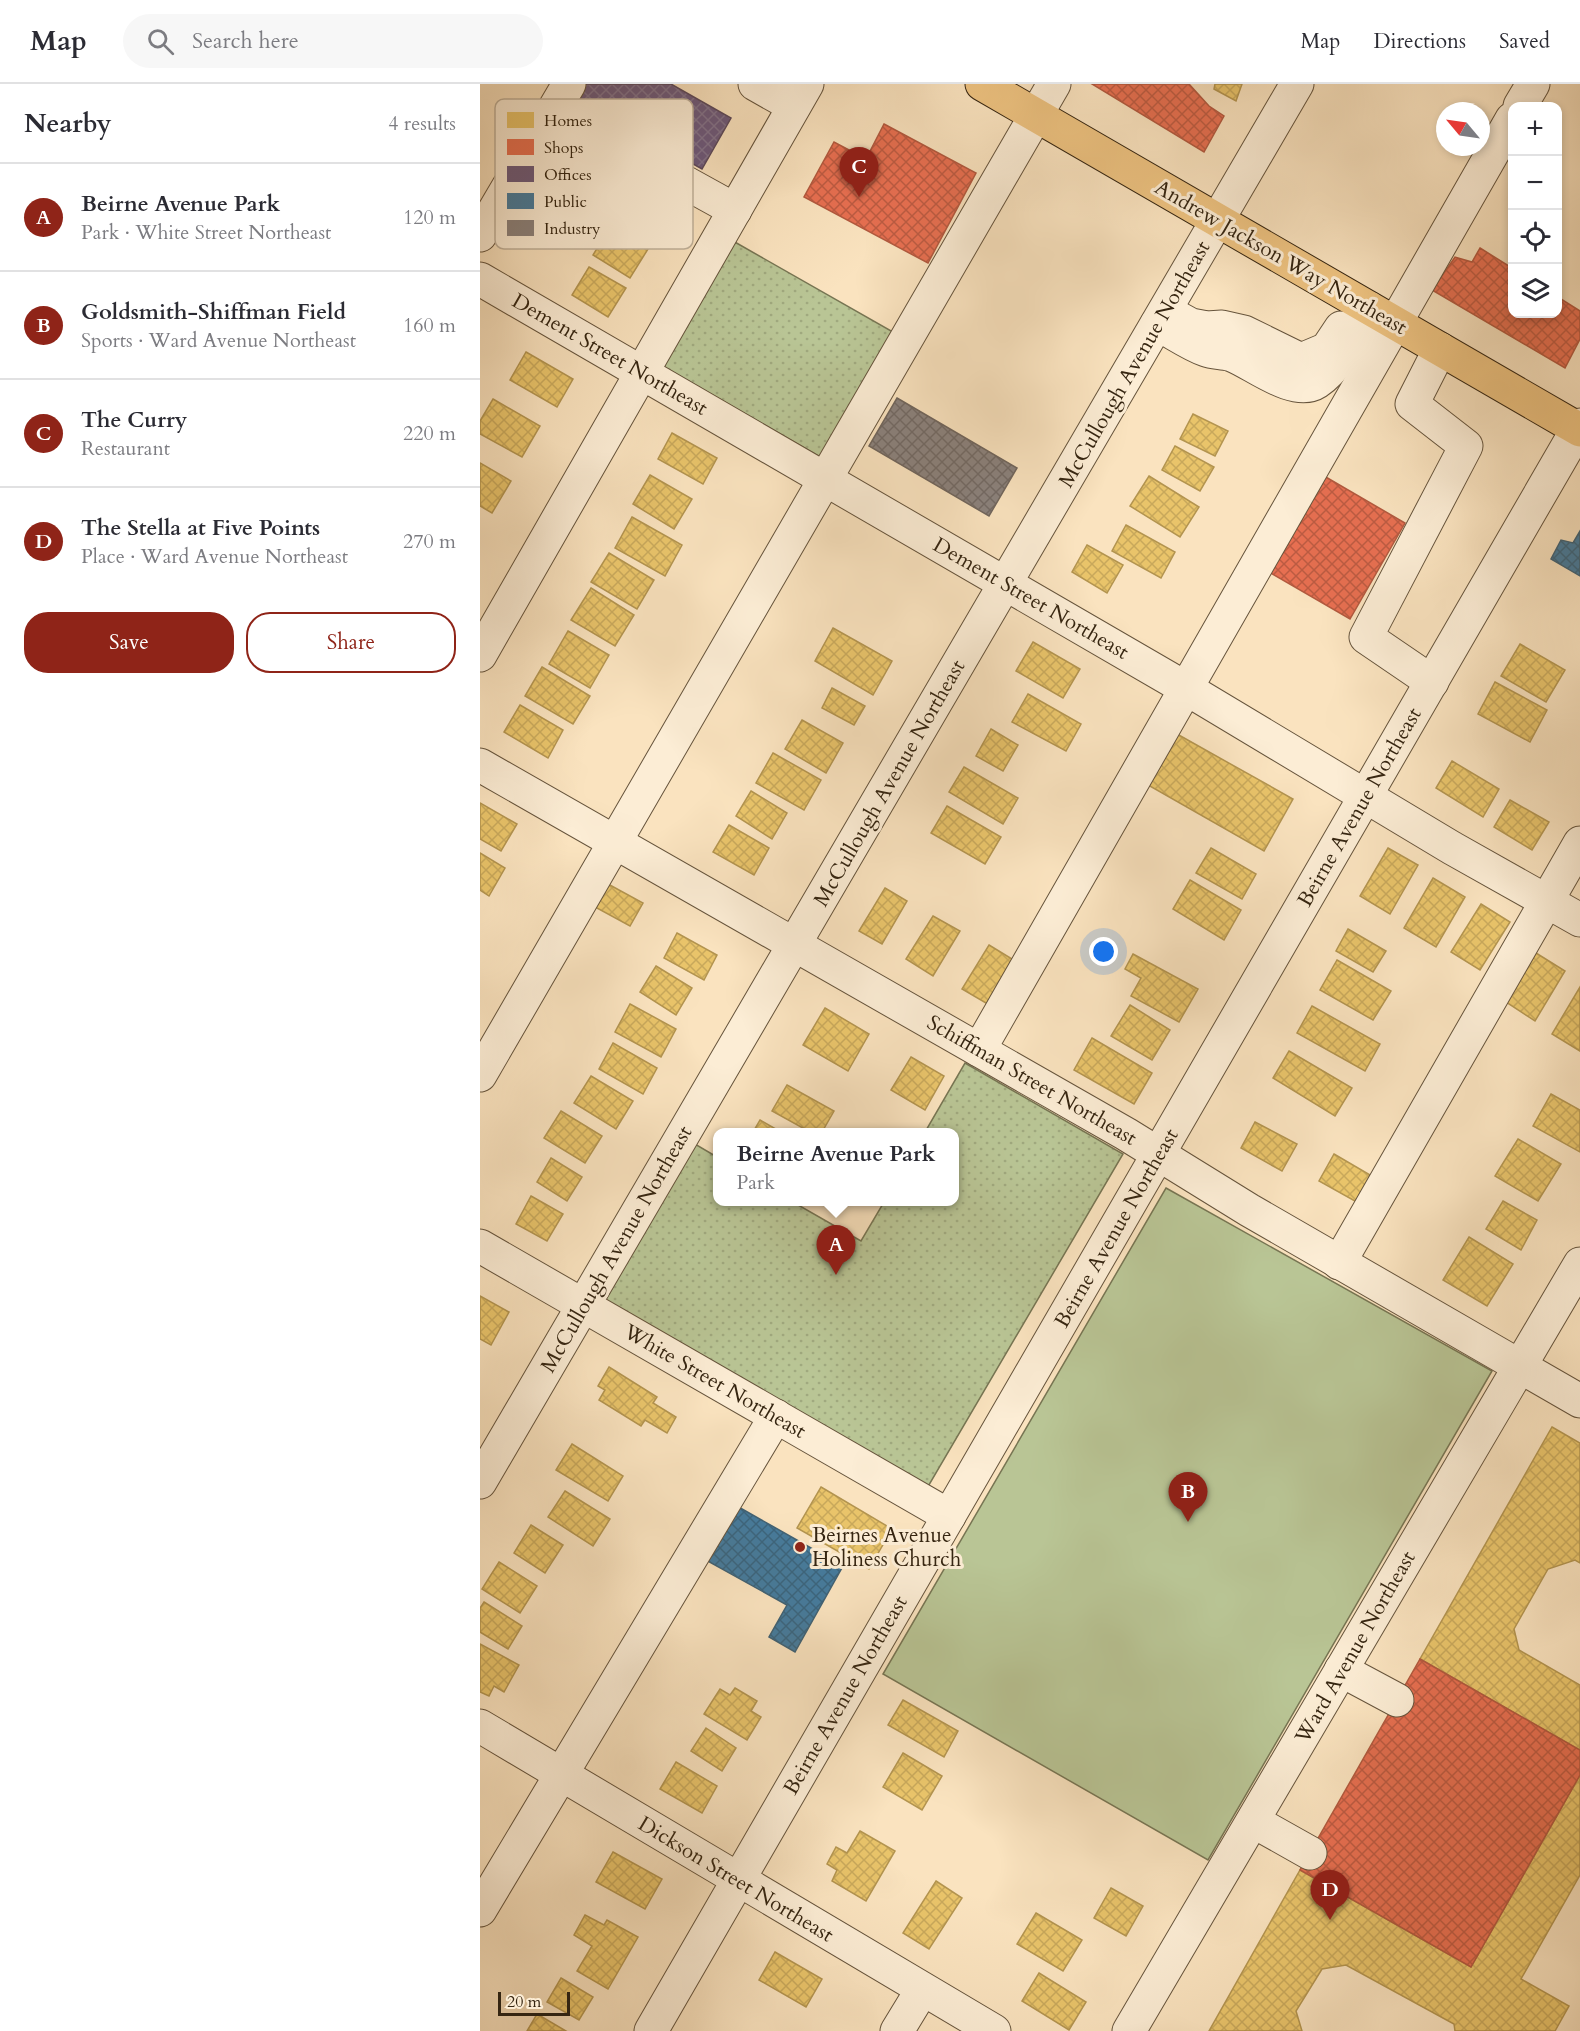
<!DOCTYPE html>
<html lang="en">
<head>
<meta charset="utf-8">
<style>
	:root { --surface:#fff; --page:#f7f7f7; --text:#2b2b33; --muted:#7c7c81; --line:#e1e1e2; --accent:#8f2418 }
	body { margin:0; font-family:Cardo,serif; background:var(--page); color:var(--text) }
	.controls { position:absolute; right:18px; top:18px; display:grid; overflow:hidden; border-radius:12px; box-shadow:0 3px 9px #0003 }
	.controls button { width:54px; height:54px; display:grid; place-items:center; padding:0; border:0; border-bottom:2px solid var(--line); background:var(--surface); color:var(--text); font:30px sans-serif }
	.compass { position:absolute; left:956px; top:18px; width:54px; height:54px; border-radius:50%; background:var(--surface); box-shadow:0 3px 9px #0003; rotate:299deg }
	.scale { position:absolute; left:18px; bottom:15px; width:72px; box-sizing:border-box; padding-left:6px; border:3px solid #352511; border-top:0; font-size:16px; line-height:21px; white-space:nowrap; color:#352511; -webkit-text-stroke:4px #fcedd5; paint-order:stroke }
	.you { position:absolute; left:624px; top:868px; width:21px; height:21px; margin:-15px; border:4px solid #fff; border-radius:50%; background:#1a73e8; box-shadow:0 0 0 9px #1a73e833 }
	.badge { display:grid; place-items:center; width:39px; height:39px; border-radius:50%; background:var(--accent); color:#fff; font-size:20px; font-weight:700 }
	.pin { position:absolute; translate:-50% -50px; filter:drop-shadow(0 2px 3px #0008) }
	.pin::after { content:''; position:absolute; top:32px; width:21px; height:18px; background:inherit; clip-path:polygon(0 0,100% 0,50% 100%) }
	.popup { position:absolute; left:233px; top:1044px; width:246px; height:78px; box-sizing:border-box; display:grid; place-content:center; border-radius:12px; background:var(--surface); filter:drop-shadow(0 2px 4px #0005); font-size:20px; white-space:nowrap; color:var(--muted) }
	.popup b { font-size:22px; color:var(--text) }
	.popup::after { content:''; position:absolute; left:50%; top:100%; margin-left:-12px; border:12px solid transparent; border-top-color:var(--surface) }
	.list { margin:0; padding:0; list-style:none }
	h2 { display:flex; justify-content:space-between; align-items:center; height:78px; margin:0; padding:0 24px; font-size:26px }
	h2 small { font-size:20px; font-weight:400; color:var(--muted) }
	.list li { display:grid; grid-template-columns:39px 1fr auto; gap:18px; align-items:center; box-sizing:border-box; height:108px; padding:0 24px; border-top:2px solid var(--line) }
	.list b { display:block; font-size:22px; white-space:nowrap }
	.list p { margin:0; font-size:20px; white-space:nowrap; color:var(--muted) }
	.list em { font-size:20px; font-style:normal; color:var(--muted) }
	.actions { display:flex; gap:12px; padding:18px 24px }
	.actions a { flex:1; padding:14px 0; border:2px solid var(--accent); border-radius:24px; text-align:center; font-size:21px; color:var(--accent) }
	.actions .main { background:var(--accent); color:#fff }
	.icon { flex:none; width:33px; height:33px; fill:none; stroke:currentColor; stroke-width:2; stroke-linecap:round; stroke-linejoin:round }
	.map { position:relative; flex:none; width:1100px; height:1947px; overflow:hidden }
	header { display:flex; align-items:center; gap:36px; box-sizing:border-box; height:84px; padding:0 30px; background:var(--surface); border-bottom:2px solid var(--line) }
	header strong { font-size:28px }
	nav { display:flex; gap:33px; margin-inline-start:auto; font-size:21px }
	.search { width:420px; height:54px; background:var(--page); display:flex; align-items:center; gap:15px; box-sizing:border-box; padding:0 21px; border-radius:33px; color:var(--muted); font-size:22px }
	main { display:flex }
	aside { flex:1; background:var(--surface) }
	.map>svg:first-child { display:block }
</style>
</head>
<body>
<header>
<strong>Map</strong>
<div class="search"><svg class="icon" aria-label="search" viewBox="0 0 24 24"><circle cx="10" cy="10" r="6"/><path d="M15 15l6 6"/></svg>Search here</div>
<nav><a>Map</a><a>Directions</a><a>Saved</a></nav>
</header>
<main>
<aside>
<h2>Nearby<small>4 results</small></h2>
<ul class="list">
<li><span class="badge">A</span><div><b>Beirne Avenue Park</b><p>Park · White Street Northeast</p></div><em>120 m</em></li>
<li><span class="badge">B</span><div><b>Goldsmith-Shiffman Field</b><p>Sports · Ward Avenue Northeast</p></div><em>160 m</em></li>
<li><span class="badge">C</span><div><b>The Curry</b><p>Restaurant</p></div><em>220 m</em></li>
<li><span class="badge">D</span><div><b>The Stella at Five Points</b><p>Place · Ward Avenue Northeast</p></div><em>270 m</em></li>
</ul>
<div class="actions"><a class="main">Save</a><a>Share</a></div>
</aside>
<div class="map">
<svg width="1100" height="1947" viewBox="0 0 1100 1947">
	<defs>
		<pattern id="grass-dots" width="8" height="8" patternUnits="userSpaceOnUse" patternTransform="scale(1.5)"><rect width="8" height="8" fill="#b9c595"/><path d="M2 2h.1M6 6h.1" fill="none" stroke="#a0a97f" stroke-width="1.8" stroke-linecap="round"/></pattern>
		<pattern id="homes-cross-hatch" width="8" height="8" patternUnits="userSpaceOnUse" patternTransform="scale(1.5)"><rect width="8" height="8" fill="#e9c46a"/><path d="M0 0l8 8M0 8l8-8" fill="none" stroke="#c8a85b"/></pattern>
		<pattern id="shops-cross-hatch" width="8" height="8" patternUnits="userSpaceOnUse" patternTransform="scale(1.5)"><rect width="8" height="8" fill="#e76f51"/><path d="M0 0l8 8M0 8l8-8" fill="none" stroke="#bc5b42"/></pattern>
		<pattern id="offices-cross-hatch" width="8" height="8" patternUnits="userSpaceOnUse" patternTransform="scale(1.5)"><rect width="8" height="8" fill="#6d597a"/><path d="M0 0l8 8M0 8l8-8" fill="none" stroke="#82728a"/></pattern>
		<pattern id="public-cross-hatch" width="8" height="8" patternUnits="userSpaceOnUse" patternTransform="scale(1.5)"><rect width="8" height="8" fill="#457b9d"/><path d="M0 0l8 8M0 8l8-8" fill="none" stroke="#3a657f"/></pattern>
		<pattern id="industry-cross-hatch" width="8" height="8" patternUnits="userSpaceOnUse" patternTransform="scale(1.5)"><rect width="8" height="8" fill="#8a817c"/><path d="M0 0l8 8M0 8l8-8" fill="none" stroke="#726964"/></pattern>
	</defs>
	<rect width="100%" height="100%" fill="#fae3bf"/>
	<filter id="stains"><feTurbulence type="fractalNoise" baseFrequency=".00333" numOctaves="4"/><feColorMatrix values="0 0 0 0 .2 0 0 0 0 .09 0 0 0 0 .02 0 0 0 .5 -.17"/></filter>
	<radialGradient id="worn" r=".72"><stop offset=".6" stop-color="#630" stop-opacity="0"/><stop offset="1" stop-color="#630" stop-opacity=".3"/></radialGradient>
	<g fill="url(#grass-dots)" stroke="#777553" stroke-width="1.5">
		<path d="M 253,157 L 413,248 L 342,374 L 182,282 Z"/>
		<path d="M 485,979 L 643,1070 L 446,1406 L 122,1222 L 215,1060 L 237,1073 L 238,1118 L 313,1118 L 381,1157 L 404,1118 L 475,1118 L 475,1048 L 445,1048 Z"/>
	</g>
	<path fill="#b9c595" stroke="#777553" stroke-width="1.5" d="M 686,1104 L 1012,1287 L 728,1776 L 403,1590 Z"/>
	<g fill="url(#homes-cross-hatch)" stroke="#b3944f" stroke-width="1.5">
		<path d="M 735,0 L 762,0 L 756,17 L 734,5 Z"/>
		<path d="M 152,102 L 192,124 L 175,155 L 135,133 Z"/>
		<path d="M 130,143 L 168,165 L 150,194 L 113,171 Z"/>
		<path d="M 109,183 L 146,204 L 128,233 L 92,211 Z"/>
		<path d="M 46,268 L 93,295 L 77,323 L 30,296 Z"/>
		<path d="M 13,315 L 60,342 L 42,373 L 0,350 L 0,337 Z"/>
		<path d="M 713,330 L 748,347 L 735,372 L 700,355 Z"/>
		<path d="M 192,349 L 237,374 L 223,400 L 178,375 Z"/>
		<path d="M 695,362 L 734,383 L 720,407 L 682,386 Z"/>
		<path d="M 0,379 L 31,397 L 12,429 L 0,422 Z"/>
		<path d="M 170,391 L 212,415 L 194,445 L 153,420 Z"/>
		<path d="M 669,392 L 719,423 L 700,453 L 650,422 Z"/>
		<path d="M 152,433 L 202,461 L 185,492 L 135,464 Z"/>
		<path d="M 646,441 L 695,468 L 681,494 L 632,467 Z"/>
		<path d="M 607,461 L 643,481 L 627,509 L 592,488 Z"/>
		<path d="M 129,469 L 174,496 L 157,525 L 111,498 Z"/>
		<path d="M 111,504 L 154,531 L 135,562 L 91,536 Z"/>
		<path d="M 353,544 L 412,577 L 393,611 L 335,577 Z"/>
		<path d="M 88,547 L 129,571 L 110,604 L 69,580 Z"/>
		<path d="M 553,558 L 600,585 L 583,614 L 536,587 Z"/>
		<path d="M 1040,560 L 1085,586 L 1066,618 L 1021,592 Z"/>
		<path d="M 62,583 L 110,612 L 93,640 L 45,612 Z"/>
		<path d="M 1015,598 L 1067,626 L 1050,658 L 998,630 Z"/>
		<path d="M 352,604 L 385,622 L 374,641 L 342,624 Z"/>
		<path d="M 548,610 L 601,640 L 586,667 L 532,638 Z"/>
		<path d="M 40,621 L 83,646 L 68,674 L 24,648 Z"/>
		<path d="M 322,636 L 363,659 L 346,689 L 305,665 Z"/>
		<path d="M 511,645 L 538,661 L 523,687 L 496,672 Z"/>
		<path d="M 697,650 L 813,715 L 784,767 L 668,701 Z"/>
		<path d="M 293,669 L 341,696 L 324,726 L 276,699 Z"/>
		<path d="M 972,677 L 1019,705 L 1003,733 L 956,704 Z"/>
		<path d="M 484,683 L 538,714 L 523,740 L 469,708 Z"/>
		<path d="M 271,707 L 307,729 L 292,755 L 256,732 Z"/>
		<path d="M 1030,716 L 1069,738 L 1052,766 L 1014,743 Z"/>
		<path d="M 0,719 L 37,740 L 21,767 L 0,755 Z"/>
		<path d="M 467,722 L 521,753 L 505,780 L 451,749 Z"/>
		<path d="M 249,741 L 289,764 L 274,791 L 233,768 Z"/>
		<path d="M 731,764 L 776,790 L 762,815 L 716,789 Z"/>
		<path d="M 908,764 L 938,781 L 910,830 L 880,812 Z"/>
		<path d="M 0,769 L 25,784 L 9,812 L 0,806 Z"/>
		<path d="M 953,794 L 985,813 L 956,863 L 924,844 Z"/>
		<path d="M 710,796 L 761,826 L 744,856 L 693,825 Z"/>
		<path d="M 128,800 L 163,819 L 150,842 L 115,823 Z"/>
		<path d="M 405,804 L 427,817 L 402,860 L 379,847 Z"/>
		<path d="M 1001,820 L 1030,838 L 1000,886 L 971,868 Z"/>
		<path d="M 453,832 L 480,847 L 453,892 L 426,875 Z"/>
		<path d="M 868,845 L 906,867 L 893,888 L 856,867 Z"/>
		<path d="M 197,849 L 237,871 L 224,896 L 184,874 Z"/>
		<path d="M 509,861 L 537,878 L 511,922 L 482,905 Z"/>
		<path d="M 1056,869 L 1085,887 L 1055,937 L 1026,918 Z"/>
		<path d="M 653,870 L 718,905 L 699,938 L 651,912 L 661,894 L 645,885 Z"/>
		<path d="M 857,876 L 911,907 L 893,936 L 840,906 Z"/>
		<path d="M 176,882 L 212,904 L 196,931 L 160,908 Z"/>
		<path d="M 1100,903 L 1100,967 L 1072,950 Z"/>
		<path d="M 150,920 L 196,945 L 181,973 L 135,948 Z"/>
		<path d="M 650,921 L 690,946 L 672,976 L 631,952 Z"/>
		<path d="M 832,922 L 900,960 L 885,987 L 817,949 Z"/>
		<path d="M 345,924 L 389,950 L 368,987 L 323,961 Z"/>
		<path d="M 612,954 L 672,989 L 654,1020 L 594,986 Z"/>
		<path d="M 133,959 L 177,984 L 163,1010 L 119,985 Z"/>
		<path d="M 809,967 L 872,1004 L 855,1032 L 793,994 Z"/>
		<path d="M 431,973 L 464,992 L 445,1026 L 411,1006 Z"/>
		<path d="M 111,992 L 153,1017 L 136,1045 L 94,1019 Z"/>
		<path d="M 307,1001 L 354,1027 L 342,1048 L 330,1048 L 292,1027 Z"/>
		<path d="M 1071,1010 L 1100,1026 L 1100,1068 L 1053,1042 Z"/>
		<path d="M 81,1027 L 122,1052 L 105,1079 L 64,1054 Z"/>
		<path d="M 280,1036 L 301,1048 L 273,1048 Z"/>
		<path d="M 775,1038 L 817,1060 L 802,1087 L 761,1064 Z"/>
		<path d="M 1038,1055 L 1081,1080 L 1058,1117 L 1015,1092 Z"/>
		<path d="M 854,1070 L 897,1095 L 882,1121 L 839,1097 Z"/>
		<path d="M 71,1074 L 102,1093 L 87,1117 L 57,1098 Z"/>
		<path d="M 51,1112 L 83,1130 L 67,1157 L 36,1140 Z"/>
		<path d="M 1023,1117 L 1057,1136 L 1041,1166 L 1006,1145 Z"/>
		<path d="M 989,1153 L 1033,1180 L 1007,1222 L 963,1196 Z"/>
		<path d="M 0,1212 L 29,1228 L 11,1261 L 0,1255 Z"/>
		<path d="M 129,1283 L 177,1313 L 173,1319 L 196,1333 L 187,1349 L 165,1336 L 161,1342 L 119,1316 L 125,1306 L 118,1302 Z"/>
		<path d="M 1072,1343 L 1100,1359 L 1100,1479 L 1095,1476 L 1068,1485 L 1034,1545 L 1039,1566 L 1100,1601 L 1100,1666 L 940,1575 Z"/>
		<path d="M 92,1360 L 143,1392 L 128,1417 L 76,1386 Z"/>
		<path d="M 341,1403 L 412,1445 L 389,1485 L 317,1444 Z"/>
		<path d="M 85,1407 L 130,1435 L 113,1462 L 68,1433 Z"/>
		<path d="M 51,1441 L 83,1461 L 65,1489 L 34,1469 Z"/>
		<path d="M 19,1478 L 57,1502 L 40,1529 L 2,1505 Z"/>
		<path d="M 4,1518 L 42,1542 L 28,1565 L 0,1548 L 0,1524 Z"/>
		<path d="M 0,1560 L 39,1581 L 24,1608 L 14,1602 L 9,1612 L 0,1608 Z"/>
		<path d="M 255,1604 L 277,1617 L 271,1627 L 281,1633 L 267,1656 L 224,1630 L 240,1605 L 250,1611 Z"/>
		<path d="M 423,1616 L 478,1647 L 464,1673 L 408,1641 Z"/>
		<path d="M 226,1644 L 256,1664 L 242,1687 L 211,1667 Z"/>
		<path d="M 423,1669 L 462,1692 L 442,1726 L 403,1703 Z"/>
		<path d="M 196,1678 L 237,1702 L 222,1729 L 180,1705 Z"/>
		<path d="M 1100,1691 L 1100,1791 L 1041,1895 L 1089,1922 L 1075,1947 L 975,1947 L 974,1940 L 866,1881 L 842,1885 L 816,1927 L 822,1947 L 729,1947 L 820,1786 L 991,1883 Z"/>
		<path d="M 380,1747 L 415,1767 L 386,1817 L 352,1797 L 357,1786 L 347,1780 L 356,1763 L 367,1769 Z"/>
		<path d="M 133,1768 L 182,1795 L 165,1825 L 116,1798 Z"/>
		<path d="M 456,1797 L 482,1814 L 449,1865 L 423,1849 Z"/>
		<path d="M 631,1804 L 663,1822 L 646,1852 L 614,1834 Z"/>
		<path d="M 556,1829 L 602,1856 L 583,1887 L 537,1860 Z"/>
		<path d="M 105,1831 L 124,1841 L 127,1836 L 158,1853 L 128,1905 L 97,1887 L 112,1862 L 94,1851 Z"/>
		<path d="M 295,1868 L 342,1895 L 326,1923 L 279,1896 Z"/>
		<path d="M 559,1889 L 606,1918 L 589,1946 L 542,1917 Z"/>
		<path d="M 81,1894 L 113,1913 L 99,1936 L 67,1918 Z"/>
		<path d="M 57,1930 L 86,1947 L 47,1947 Z"/>
	</g>
	<g fill="url(#shops-cross-hatch)" stroke="#b2593e" stroke-width="1.5">
		<path d="M 612,0 L 709,0 L 729,22 L 744,32 L 724,68 Z"/>
		<path d="M 404,40 L 496,89 L 448,179 L 324,113 L 354,58 L 386,75 Z"/>
		<path d="M 1000,164 L 1032,184 L 1032,230 L 1078,230 L 1078,213 L 1100,227 L 1100,255 L 1085,284 L 952,206 L 975,173 L 992,178 Z"/>
		<path d="M 844,392 L 925,439 L 870,535 L 789,488 Z"/>
		<path d="M 940,1575 L 1100,1666 L 1100,1691 L 991,1883 L 820,1786 Z"/>
	</g>
	<path fill="url(#offices-cross-hatch)" stroke="#5c495a" stroke-width="1.5" d="M 103,0 L 191,0 L 251,34 L 222,85 L 95,14 Z"/>
	<g fill="url(#public-cross-hatch)" stroke="#406173" stroke-width="1.5">
		<path d="M 1100,447 L 1100,492 L 1071,475 L 1081,456 L 1093,459 Z"/>
		<path d="M 255,1421 L 363,1482 L 315,1568 L 289,1553 L 307,1521 L 224,1475 Z"/>
	</g>
	<path fill="url(#industry-cross-hatch)" stroke="#70655c" stroke-width="1.5" d="M 417,314 L 537,384 L 509,432 L 389,362 Z"/>
	<g fill="none" stroke-linecap="round" stroke-linejoin="round">
		<defs>
			<g id="minor">
				<path d="M 275,0 L 314,22"/>
				<path d="M 1040,22 L 1053,0"/>
				<path d="M 74,26 L 255,126"/>
				<path d="M 0,151 L 89,0"/>
				<path d="M 0,195 L 707,605 L 972,764 L 1100,836"/>
				<path d="M 691,230 L 711,241 L 727,244 L 742,243 L 764,248 L 821,276 L 847,265 L 861,244"/>
				<path d="M 677,240 C 693,248 709,260 726,266 C 734,269 744,268 752,271 C 773,279 814,313 837,298 C 861,282 875,248 889,224"/>
				<path d="M 0,571 L 327,0"/>
				<path d="M 952,598 L 886,553 L 986,362 L 932,320 L 960,265"/>
				<path d="M 0,681 L 646,1050 L 769,1126 L 1100,1317"/>
				<path d="M 499,966 L 1032,35"/>
				<path d="M 0,991 L 574,0"/>
				<path d="M 0,1162 L 469,1432"/>
				<path d="M 859,1179 L 1100,759"/>
				<path d="M 0,1398 L 817,0"/>
				<path d="M 861,1586 L 917,1616"/>
				<path d="M 0,1642 L 514,1947"/>
				<path d="M 773,1737 L 830,1769"/>
				<path d="M 0,1826 L 296,1332"/>
				<path d="M 171,1947 L 1100,341"/>
				<path d="M 417,1947 L 442,1906"/>
				<path d="M 649,1947 L 1100,1180"/>
			</g>
			<path id="major" d="M 502,0 L 1100,346"/>
		</defs>
		<use href="#minor" stroke="#66543c" stroke-width="35"/>
		<use href="#major" stroke="#352511" stroke-width="35"/>
		<use href="#minor" stroke="#fcedd5" stroke-width="33"/>
		<use href="#major" stroke="#edc280" stroke-width="33"/>
	</g>
	<circle fill="#8f2418" stroke="#fcedd5" stroke-width="2" cx="320" cy="1463" r="6"/>
	<g text-anchor="middle" stroke-width="6" stroke-linejoin="round" paint-order="stroke">
		<g font-size="21" fill="#352511" stroke="#fcedd5">
			<text transform="translate(801 173) rotate(30)" y="7">Andrew Jackson Way Northeast</text>
			<text transform="translate(130 270) rotate(30)" y="7">Dement Street Northeast</text>
			<text transform="translate(654 280) rotate(-60)" y="7">McCullough Avenue Northeast</text>
			<text transform="translate(551 514) rotate(30)" y="7">Dement Street Northeast</text>
			<text transform="translate(409 699) rotate(-60)" y="7">McCullough Avenue Northeast</text>
			<text transform="translate(879 723) rotate(-60)" y="7">Beirne Avenue Northeast</text>
			<text transform="translate(552 996) rotate(30)" y="7">Schiffman Street Northeast</text>
			<text transform="translate(636 1144) rotate(-60)" y="7">Beirne Avenue Northeast</text>
			<text transform="translate(136 1165) rotate(-60)" y="7">McCullough Avenue Northeast</text>
			<text transform="translate(235 1297) rotate(30)" y="7">White Street Northeast</text>
			<text transform="translate(875 1563) rotate(-60)" y="7">Ward Avenue Northeast</text>
			<text transform="translate(365 1611) rotate(-60)" y="7">Beirne Avenue Northeast</text>
			<text transform="translate(256 1795) rotate(31)" y="7">Dickson Street Northeast</text>
		</g>
		<g font-size="21" fill="#352511" stroke="#fcedd5" text-anchor="start">
			<text x="332" y="1458">Beirnes Avenue<tspan x="332" dy="24">Holiness Church</tspan></text>
		</g>
	</g>
	<rect x="15" y="15" width="198" height="150" rx="9" fill="#fcedd5" stroke="#c0b19a" stroke-width="1.5"/>
	<rect x="27" y="28" width="27" height="16" fill="#e9c46a"/>
	<rect x="27" y="55" width="27" height="16" fill="#e76f51"/>
	<rect x="27" y="82" width="27" height="16" fill="#6d597a"/>
	<rect x="27" y="109" width="27" height="16" fill="#457b9d"/>
	<rect x="27" y="136" width="27" height="16" fill="#8a817c"/>
	<g font-size="16" fill="#352511">
		<text x="64" y="42">Homes</text>
		<text x="64" y="69">Shops</text>
		<text x="64" y="96">Offices</text>
		<text x="64" y="123">Public</text>
		<text x="64" y="150">Industry</text>
	</g>
	<rect width="100%" height="100%" filter="url(#stains)"/>
	<rect width="100%" height="100%" fill="url(#worn)"/>
</svg>
<div class="controls">
<button>+</button>
<button>−</button>
<button><svg class="icon" aria-label="locate" viewBox="0 0 24 24"><circle cx="12" cy="12" r="6"/><path d="M12 2v4M12 18v4M2 12h4M18 12h4"/></svg></button>
<button><svg class="icon" aria-label="layers" viewBox="0 0 24 24"><path d="M12 4l9 5-9 5-9-5zM3 14l9 5 9-5"/></svg></button>
</div>
<svg class="compass" viewBox="-18 -18 36 36"><path d="M0-13l5 13h-10z" fill="#e53935"/><path d="M0 13l5-13h-10z" fill="#7c7c81"/></svg>
<div class="scale">20 m</div>
<div class="you"></div>
<div class="pin badge" style="left:356px;top:1191px">A</div>
<div class="popup"><b>Beirne Avenue Park</b>Park</div>
<div class="pin badge" style="left:708px;top:1438px">B</div>
<div class="pin badge" style="left:379px;top:113px">C</div>
<div class="pin badge" style="left:850px;top:1836px">D</div>
</div>
</main>
</body>
</html>
